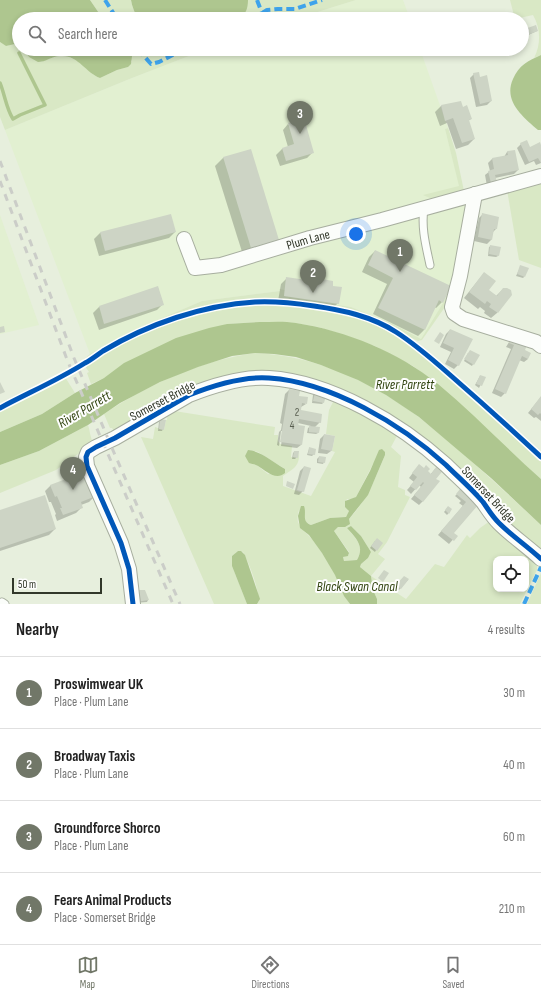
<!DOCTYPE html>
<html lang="en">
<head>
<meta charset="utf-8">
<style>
	:root { --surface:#fff; --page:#f6f6f6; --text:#222; --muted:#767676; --line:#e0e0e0; --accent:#717768 }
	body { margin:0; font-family:"Sofia Sans Condensed",sans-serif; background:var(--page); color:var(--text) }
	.controls { position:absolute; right:12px; bottom:12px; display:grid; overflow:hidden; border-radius:8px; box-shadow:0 2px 6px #0003 }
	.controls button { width:36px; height:36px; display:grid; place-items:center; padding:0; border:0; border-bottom:1px solid var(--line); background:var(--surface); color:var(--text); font:20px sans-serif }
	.scale { position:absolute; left:12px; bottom:10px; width:90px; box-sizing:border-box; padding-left:4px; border:2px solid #313729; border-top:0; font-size:11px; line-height:14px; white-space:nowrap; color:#313729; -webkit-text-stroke:3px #fefefe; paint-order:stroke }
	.you { position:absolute; left:356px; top:234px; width:14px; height:14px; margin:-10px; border:3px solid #fff; border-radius:50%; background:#1a73e8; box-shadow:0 0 0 6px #1a73e833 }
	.badge { display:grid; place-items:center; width:26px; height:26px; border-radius:50%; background:var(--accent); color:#fff; font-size:13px; font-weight:700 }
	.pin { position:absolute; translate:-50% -33px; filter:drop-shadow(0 1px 2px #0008) }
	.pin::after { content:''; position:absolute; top:21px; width:14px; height:12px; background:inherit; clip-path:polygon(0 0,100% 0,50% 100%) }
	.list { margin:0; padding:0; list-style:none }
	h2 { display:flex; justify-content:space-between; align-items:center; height:52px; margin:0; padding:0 16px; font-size:17px }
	h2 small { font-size:13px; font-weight:400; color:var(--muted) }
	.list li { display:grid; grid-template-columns:26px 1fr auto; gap:12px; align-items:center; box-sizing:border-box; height:72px; padding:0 16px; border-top:1px solid var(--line) }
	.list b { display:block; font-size:15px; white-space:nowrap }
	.list p { margin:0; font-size:13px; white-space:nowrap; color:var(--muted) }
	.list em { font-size:13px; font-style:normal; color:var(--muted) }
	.icon { flex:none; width:22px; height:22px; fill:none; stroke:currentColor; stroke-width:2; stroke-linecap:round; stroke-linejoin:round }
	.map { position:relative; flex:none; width:541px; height:604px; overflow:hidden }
	.search { position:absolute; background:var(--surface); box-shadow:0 2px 6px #0003; left:12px; right:12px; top:12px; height:44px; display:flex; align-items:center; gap:10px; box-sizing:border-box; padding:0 14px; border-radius:22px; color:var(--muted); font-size:15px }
	.sheet { height:340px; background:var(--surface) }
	nav { display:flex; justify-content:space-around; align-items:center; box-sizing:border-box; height:56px; border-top:1px solid var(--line); background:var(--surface); font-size:11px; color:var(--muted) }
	nav a { display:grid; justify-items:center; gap:2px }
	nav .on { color:var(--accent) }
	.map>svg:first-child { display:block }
</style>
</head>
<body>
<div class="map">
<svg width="541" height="604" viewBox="0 0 541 604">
	<rect width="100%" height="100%" fill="#e7efdd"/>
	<g fill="#e2f0d1">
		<path d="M 356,0 L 403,0 L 410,19 L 286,19 L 293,17 L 311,14 Z"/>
		<path d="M 207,49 L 420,49 L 448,128 L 445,129 L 460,186 L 468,201 L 451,286 L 443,303 L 421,339 L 393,324 L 351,307 L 284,296 L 280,290 L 280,291 L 202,301 L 134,330 L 90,354 L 5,130 L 132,78 Z"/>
		<path d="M 0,215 L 39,325 L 0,334 Z"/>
	</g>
	<g fill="#d9e8c5" fill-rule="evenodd">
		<path d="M 90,0 L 131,0 C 132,7 135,12 137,19 L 103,19 Z"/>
		<path d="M 248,0 L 356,0 L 311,14 L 293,17 L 286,19 L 238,19 C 244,14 248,9 248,0 Z"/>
		<path d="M 510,0 L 541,0 L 541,55 L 534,58 C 541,45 541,29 533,15 L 515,19 Z"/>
		<path d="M 186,12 C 195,13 204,16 213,17 L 215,19 L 169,19 L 176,14 Z"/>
		<path d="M 0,42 L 6,46 L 15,44 L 19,46 L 19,49 L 24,49 L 29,57 L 41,62 C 60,53 72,54 87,69 C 92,73 94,76 100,78 L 117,70 L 128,67 L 132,61 L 126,52 L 125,49 L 207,49 L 132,78 L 5,130 L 0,117 Z"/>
		<path d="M 445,118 L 456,153 L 464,191 L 432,199 L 423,195 L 459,186 L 445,129 L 448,128 Z"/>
		<path d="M 541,183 L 541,268 L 519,260 L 507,190 Z"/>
		<path d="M 470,201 L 447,304 L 422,340 L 418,341 C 398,332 379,319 358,313 C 340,307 322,305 304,303 C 268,298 231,300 196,309 C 164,317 132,333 104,349 C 97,352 91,357 84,362 L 83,360 L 90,354 L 115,340 L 134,330 L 202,301 L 280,291 L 279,289 L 285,290 L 284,296 L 351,307 L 393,324 L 421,339 L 443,303 L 451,286 Z"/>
		<path d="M 257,304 C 296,304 349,310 384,327 C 407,339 427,359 446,375 C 478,403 510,431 541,461 L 541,479 L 514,455 L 437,384 L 413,366 L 375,346 L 338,333 L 318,327 L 295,323 L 279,322 L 260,322 L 227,324 L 104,378 L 91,384 L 87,373 L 89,372 L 85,366 L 103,353 L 123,342 L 152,330 L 205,311 Z"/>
		<path d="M 255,353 C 315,355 373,382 420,418 C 431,427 442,436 453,445 C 483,471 512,498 541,525 L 541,554 L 486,501 L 348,397 L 242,376 L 114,431 L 112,428 L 110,428 L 104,414 C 149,384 202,360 255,353 Z"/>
		<path d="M 65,377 L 75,393 L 42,414 L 0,432 L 0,411 Z"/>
		<path d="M 334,400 L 399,432 L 391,447 L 401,456 L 398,487 L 405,490 L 405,495 L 410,497 L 387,542 L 378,554 L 385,559 L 371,576 L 406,599 L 435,564 L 444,567 L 467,535 L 470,538 L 480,528 L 490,521 L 537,563 L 537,570 L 520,604 L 377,604 L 377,599 L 373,590 L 371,576 L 360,567 L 361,564 L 368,558 L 371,552 L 361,536 L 351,526 L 347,528 C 356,539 365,545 357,560 L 344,561 L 343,557 L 349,555 L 349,552 L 334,531 L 338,527 L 349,523 L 349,519 C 367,500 375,479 385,455 L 373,464 L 356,497 L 353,499 L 347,499 C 343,505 347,506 349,512 L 346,517 L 330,518 L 311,525 L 306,522 L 304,516 L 299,510 C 298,514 297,518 298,522 C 301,530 307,533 312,539 C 321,550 329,563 336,576 C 341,586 343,595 350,604 L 257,604 L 259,601 C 258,587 250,565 243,552 L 238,551 L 232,556 L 232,566 L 247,604 L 214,604 L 141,437 L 153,439 L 155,427 L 164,430 L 166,420 L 167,420 L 168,410 L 275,427 L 274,435 L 278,435 L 278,441 L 280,444 L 292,446 L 291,457 L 298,458 L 299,451 C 300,467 294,468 283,476 L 283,486 L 311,496 L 335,452 L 332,451 L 335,436 L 326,434 L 329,410 ZM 250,450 L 258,452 L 285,469 L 268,474 L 245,456 ZM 496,559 L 526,559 L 526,589 L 496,589 Z"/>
		<path d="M 88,425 C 90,431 90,436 93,443 L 56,470 L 0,493 L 0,465 L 39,451 Z"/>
		<path d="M 541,573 L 541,604 L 527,604 Z"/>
	</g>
	<g fill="#aec68f">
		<path d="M 0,0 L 90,0 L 103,19 L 19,19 L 19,46 L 15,44 L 6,46 L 0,42 Z"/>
		<path d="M 131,0 L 248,0 C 248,23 231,19 215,19 L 213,17 L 197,15 L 193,13 L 186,12 L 176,14 L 169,19 L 137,19 C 135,12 132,7 131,0 Z"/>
		<path d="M 24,49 L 125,49 L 126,53 L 132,56 L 131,64 L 128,67 L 117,70 L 100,78 C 86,73 79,56 62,56 C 53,55 46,62 38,62 L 29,57 Z"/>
		<path d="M 541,55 L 541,130 L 538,130 C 523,117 503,101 513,79 C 519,65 528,61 541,55 Z"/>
		<path d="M 260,322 C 272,322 284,321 296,323 C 347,331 398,352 438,384 C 474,414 506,448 541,479 L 541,525 L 491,478 L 419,417 L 386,395 L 358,380 L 321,365 L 296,357 L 274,354 L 255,353 L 232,356 L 198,367 L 160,382 L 120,403 L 88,425 L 39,451 L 0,465 L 0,432 L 42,414 L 75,393 L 104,378 L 124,363 L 176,338 L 209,328 L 227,324 Z"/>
		<path d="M 382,449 L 385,452 L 385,455 L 368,495 L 349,519 L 350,524 L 345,527 L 338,527 L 334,531 L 349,553 L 348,556 L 343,557 L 344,561 L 357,560 C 365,546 356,538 347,528 L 351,526 L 361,536 L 371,552 L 368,558 L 361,564 L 360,567 L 371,576 L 373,590 L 377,599 L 377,604 L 350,604 L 344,596 L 335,575 L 322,553 L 309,535 L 300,528 L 298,516 L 301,506 L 304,506 C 307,514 301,521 311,525 L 330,518 L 346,517 L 349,511 L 345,507 L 345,501 L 356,497 L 370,471 L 379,450 Z"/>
		<path d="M 248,450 C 261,451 273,462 285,469 L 285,473 C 276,481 266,471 258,466 C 255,464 252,464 249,463 L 245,456 Z"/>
		<path d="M 238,551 L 241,551 L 245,555 L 260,599 L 257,604 L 247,604 L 232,566 L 232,556 Z"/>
	</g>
	<g fill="#0003">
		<path d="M 522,31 L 537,31 L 522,38 Z"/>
		<path d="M 474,74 L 479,78 L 491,101 L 487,105 L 476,107 L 470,78 Z"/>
		<path d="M 460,102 L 462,108 L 471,119 L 468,121 L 474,139 L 468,145 L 456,149 L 447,123 L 440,126 L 435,112 L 441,106 Z"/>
		<path d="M 288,124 L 313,152 L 307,158 L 280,166 L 276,155 L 282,149 L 288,147 L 283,130 Z"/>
		<path d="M 521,144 L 530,148 L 541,148 L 541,163 L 536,165 L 534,161 L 525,165 L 517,148 Z"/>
		<path d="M 250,150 L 278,244 L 243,255 L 215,166 L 223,158 Z"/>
		<path d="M 514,151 L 518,170 L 514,174 L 495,178 L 495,181 L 487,186 L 485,175 L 490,171 L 488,163 L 492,159 L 504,157 L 507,152 Z"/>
		<path d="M 483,214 L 496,229 L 492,233 L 491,240 L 487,244 L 474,241 L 479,218 Z"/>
		<path d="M 175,232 L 169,238 L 99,256 L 94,239 L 100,233 Z"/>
		<path d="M 491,246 L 498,256 L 496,257 L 488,256 L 489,247 Z"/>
		<path d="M 375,251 L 442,302 L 436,308 L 434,307 L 424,330 L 418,336 L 373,314 L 387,284 L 362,272 L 369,257 Z"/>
		<path d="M 521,266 L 524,277 L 523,278 L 516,276 Z"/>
		<path d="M 484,273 L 488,290 L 496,296 L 503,289 L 497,313 L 491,318 L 484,313 L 485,311 L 480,307 L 478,309 L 464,298 Z"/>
		<path d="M 287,278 L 318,284 L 323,280 L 331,287 L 338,303 L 332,309 L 278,301 L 281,284 Z"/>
		<path d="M 158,288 L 163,304 L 157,310 L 99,330 L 93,313 L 99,307 Z"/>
		<path d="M 450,330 L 458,365 L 454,369 L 445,364 L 451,352 L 440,347 L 446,334 Z"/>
		<path d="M 511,339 L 524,351 L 528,359 L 524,362 L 519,360 L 505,393 L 501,397 L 492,393 L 511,349 L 506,347 Z"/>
		<path d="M 468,353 L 473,364 L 472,366 L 464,361 Z"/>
		<path d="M 480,376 L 484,378 L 479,388 L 475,385 Z"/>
		<path d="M 289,390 L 306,404 L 301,407 L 300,411 L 320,422 L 315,427 L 318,433 L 316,434 L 307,433 L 308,428 L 311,426 L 298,423 L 301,445 L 297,448 L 281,446 L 283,431 L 281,431 L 279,446 L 277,445 L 279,432 L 281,430 L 282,424 L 280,423 L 285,394 Z"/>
		<path d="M 315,394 L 323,403 L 322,404 L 312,403 L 313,395 Z"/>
		<path d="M 541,397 L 541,421 L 536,417 L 534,418 L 528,413 Z"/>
		<path d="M 160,421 L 163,429 L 162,431 L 158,431 L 159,422 Z"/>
		<path d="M 324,435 L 331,451 L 327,454 L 318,453 L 320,439 Z"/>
		<path d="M 309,449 L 314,454 L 312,456 L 307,455 Z"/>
		<path d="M 294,452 L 297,457 L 295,459 L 292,459 L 293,453 Z"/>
		<path d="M 319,457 L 324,462 L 323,464 L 317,463 L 317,459 Z"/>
		<path d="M 304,467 L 303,491 L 299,495 L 294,494 L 300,471 Z"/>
		<path d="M 435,469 L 435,479 L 423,501 L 419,505 L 411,499 L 421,487 L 419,485 L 411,494 L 407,490 L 414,482 L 409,478 L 415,470 L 427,472 L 430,475 Z"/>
		<path d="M 51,485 L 95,496 L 89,502 L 81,505 L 82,507 L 76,513 L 57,521 L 55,515 L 56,514 L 51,502 L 49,502 L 45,491 Z"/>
		<path d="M 460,491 L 477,505 L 453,533 L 456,536 L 449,544 L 438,535 L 463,506 L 459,503 L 461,501 L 455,496 Z"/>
		<path d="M 448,507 L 451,510 L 447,515 L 444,512 Z"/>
		<path d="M 0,511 L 55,529 L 49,535 L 0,551 Z"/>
		<path d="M 375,541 L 376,550 L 375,552 L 370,548 Z"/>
		<path d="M 403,578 L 408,580 L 399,590 L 395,588 Z"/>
		<path d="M 144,591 L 148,600 L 147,602 L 134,603 Z"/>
	</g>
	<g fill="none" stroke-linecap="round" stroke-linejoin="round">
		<path stroke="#aec68f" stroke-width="3.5" d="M 0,83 C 5,95 6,108 13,119 L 20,115 L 45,105 L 19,53"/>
	</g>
	<g fill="#cdd4c5">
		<path d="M 536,25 L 538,31 L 522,37 L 522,30 Z"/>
		<path d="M 479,72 L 480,77 L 487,75 L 492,101 L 480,104 L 473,73 Z"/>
		<path d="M 461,101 L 463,107 L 467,105 L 472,119 L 469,120 L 475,139 L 462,143 L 453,118 L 445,121 L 441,105 Z"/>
		<path d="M 304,118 L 314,153 L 286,161 L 282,148 L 294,144 L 288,123 Z"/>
		<path d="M 527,140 L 530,147 L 540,142 L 541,145 L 541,163 L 538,158 L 529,162 L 520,143 Z"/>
		<path d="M 251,149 L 279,240 L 251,248 L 223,157 Z"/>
		<path d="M 515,150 L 519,170 L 495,175 L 497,182 L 491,183 L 488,171 L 494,169 L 492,158 L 508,155 L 507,151 Z"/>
		<path d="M 482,213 L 499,217 L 497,229 L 494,229 L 492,240 L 478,237 Z"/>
		<path d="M 171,214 L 176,232 L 105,251 L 100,232 Z"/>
		<path d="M 490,245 L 501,247 L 499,256 L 489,254 Z"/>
		<path d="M 375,250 L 451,286 L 443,303 L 439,300 L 425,330 L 378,308 L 393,278 L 368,265 Z"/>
		<path d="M 520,265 L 529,268 L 525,277 L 517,274 Z"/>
		<path d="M 484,272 L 496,281 L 489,290 L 497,296 L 503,288 L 507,288 L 511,290 L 512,295 L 498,313 L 489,307 L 491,304 L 487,301 L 485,304 L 469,292 Z"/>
		<path d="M 286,277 L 313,281 L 313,283 L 321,284 L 322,279 L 333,281 L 333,286 L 342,287 L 339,304 L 284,296 Z"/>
		<path d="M 158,286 L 164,305 L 104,324 L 99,306 Z"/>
		<path d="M 4,326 L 5,332 L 0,333 L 0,327 Z"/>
		<path d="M 450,329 L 473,339 L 459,366 L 448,360 L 454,348 L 443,343 Z"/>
		<path d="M 440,332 L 444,335 L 439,344 L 434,341 Z"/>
		<path d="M 511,338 L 527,345 L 525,350 L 531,353 L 528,359 L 522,356 L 506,394 L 495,389 L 514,345 L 509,343 Z"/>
		<path d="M 470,350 L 480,355 L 474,365 L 464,359 Z"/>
		<path d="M 480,375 L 486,377 L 482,386 L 476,384 Z"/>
		<path d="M 0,382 L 5,392 L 0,394 Z"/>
		<path d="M 289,389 L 300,391 L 299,396 L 308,397 L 307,404 L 302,403 L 301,410 L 322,414 L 321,423 L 299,419 L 298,425 L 305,426 L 302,445 L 280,442 Z"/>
		<path d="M 315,393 L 326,395 L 324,403 L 313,401 Z"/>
		<path d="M 541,396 L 541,414 L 540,413 L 538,415 L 531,409 Z"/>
		<path d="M 160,419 L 166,420 L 164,430 L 159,429 Z"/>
		<path d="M 309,426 L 320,427 L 319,433 L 309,432 Z"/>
		<path d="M 324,434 L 335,436 L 332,451 L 321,449 Z"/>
		<path d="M 309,447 L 316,449 L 315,455 L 308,454 Z"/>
		<path d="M 294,451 L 299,451 L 298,458 L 293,457 Z"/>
		<path d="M 319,456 L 326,457 L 325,463 L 318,462 Z"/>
		<path d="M 439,463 L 445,468 L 436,479 L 440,481 L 423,502 L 414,495 L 424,483 L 423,482 L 416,490 L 410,486 L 417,477 L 412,473 L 419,464 L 424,468 L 426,465 L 430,469 L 428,471 L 431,474 Z"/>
		<path d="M 304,466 L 311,468 L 304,492 L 297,490 Z"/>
		<path d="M 87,471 L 96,496 L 81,502 L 83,508 L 63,515 L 60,508 L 62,508 L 57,496 L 55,497 L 50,485 Z"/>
		<path d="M 287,481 L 295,484 L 293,489 L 286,486 Z"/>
		<path d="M 460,489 L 478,505 L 454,533 L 458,536 L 454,541 L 441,531 L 466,502 L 456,494 Z"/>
		<path d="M 45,495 L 56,529 L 0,548 L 0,510 Z"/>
		<path d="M 448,506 L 452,509 L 449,514 L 445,510 Z"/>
		<path d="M 377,538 L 383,543 L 377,551 L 371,546 Z"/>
		<path d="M 384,570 L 389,573 L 383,582 L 378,578 Z"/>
		<path d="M 404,576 L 409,579 L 401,589 L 396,585 Z"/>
		<path d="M 135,590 L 145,590 L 149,600 L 136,602 Z"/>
	</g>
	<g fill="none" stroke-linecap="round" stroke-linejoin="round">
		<defs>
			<g id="service">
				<path d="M 424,208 C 421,228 426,246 430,265"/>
				<path d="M 2,602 L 5,604"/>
			</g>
			<g id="minor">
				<path d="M 475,194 L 460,276 L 452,307 L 454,313 L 463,319 L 536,342 L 541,346"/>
				<path id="s1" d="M 184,239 L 195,268 L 221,265 L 310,238 L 382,220 L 541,176"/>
				<path d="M 133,604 L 129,569 L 121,543 L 87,466 L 86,457 L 88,452 L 96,447 L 115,438 L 189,395 C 214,385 242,376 269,378 C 331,382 401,424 446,465 C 458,477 472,489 483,502 C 488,509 492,516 499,523 C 512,536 527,546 541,559"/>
			</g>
		</defs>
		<use href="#service" stroke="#a7ae9f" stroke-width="9"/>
		<use href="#minor" stroke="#a7ae9f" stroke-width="16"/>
		<use href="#service" stroke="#fbfdfa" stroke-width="7"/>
		<use href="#minor" stroke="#fbfdfa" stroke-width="14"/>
		<g stroke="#cbcdc8" stroke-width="3" stroke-dasharray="7 7" stroke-linecap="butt">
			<path d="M 0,161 L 74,358 L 112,448 L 180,604"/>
			<path d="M 0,181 L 68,362 L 173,604"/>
		</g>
		<g stroke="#3ea3eb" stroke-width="4" stroke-dasharray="8 4" stroke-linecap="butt">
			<path d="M 105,0 L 117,19"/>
			<path d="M 257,0 L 262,13"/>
			<path d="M 253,19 L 267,10 L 278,9 L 295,9 L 322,0"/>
			<path d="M 138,49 L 151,64 L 159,62 L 184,49"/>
			<path d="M 524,604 L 541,567"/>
		</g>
		<defs>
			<g id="cycleway">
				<path d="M 0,408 C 28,393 58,380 85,363 C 91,360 97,355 103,351 C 148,324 203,305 255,302 C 275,301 294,303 314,306 C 342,310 371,316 396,332 C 415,344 432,359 449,374 C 480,401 511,429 541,457"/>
				<path d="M 133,604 L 129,569 L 121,543 L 87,466 L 86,457 L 88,452 L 96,447 L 115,438 L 189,395 C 214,385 242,376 269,378 C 331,382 401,424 446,465 C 458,477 472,489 483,502 C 488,509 492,516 499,523 C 512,536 527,546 541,559"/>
			</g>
		</defs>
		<use href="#cycleway" stroke="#fefefe" stroke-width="8"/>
		<use href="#cycleway" stroke="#0057b8" stroke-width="5"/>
	</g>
	<g text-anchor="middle" stroke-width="4" stroke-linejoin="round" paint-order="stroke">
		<g font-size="11" fill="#585e50">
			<text x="297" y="416">2</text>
			<text x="292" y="429">4</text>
		</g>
		<g font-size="13" fill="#313729" stroke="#fefefe">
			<text dy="5" stroke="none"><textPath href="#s1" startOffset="148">Plum Lane</textPath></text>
			<text transform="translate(162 400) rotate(-28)" y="5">Somerset Bridge</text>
			<text transform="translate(489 494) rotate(47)" y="5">Somerset Bridge</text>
		</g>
		<g font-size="14" font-style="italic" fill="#314410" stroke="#fefefe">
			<text x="405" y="389">River Parrett</text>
			<text transform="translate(84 409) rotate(-31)" y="5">River Parrett</text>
			<text x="357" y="591">Black Swan Canal</text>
		</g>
	</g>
</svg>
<div class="controls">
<button><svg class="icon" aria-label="locate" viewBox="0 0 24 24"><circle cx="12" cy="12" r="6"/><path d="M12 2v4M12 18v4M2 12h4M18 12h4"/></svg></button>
</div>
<div class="scale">50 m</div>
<div class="you"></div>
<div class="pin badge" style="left:400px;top:272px">1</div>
<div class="pin badge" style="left:313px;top:293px">2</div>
<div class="pin badge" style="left:300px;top:134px">3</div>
<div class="pin badge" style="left:73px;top:490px">4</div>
<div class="search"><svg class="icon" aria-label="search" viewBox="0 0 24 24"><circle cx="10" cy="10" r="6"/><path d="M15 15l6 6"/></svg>Search here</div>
</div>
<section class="sheet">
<h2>Nearby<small>4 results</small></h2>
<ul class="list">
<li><span class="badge">1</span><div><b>Proswimwear UK</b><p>Place · Plum Lane</p></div><em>30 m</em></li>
<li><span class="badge">2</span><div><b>Broadway Taxis</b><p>Place · Plum Lane</p></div><em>40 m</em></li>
<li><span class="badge">3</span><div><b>Groundforce Shorco</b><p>Place · Plum Lane</p></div><em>60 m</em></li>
<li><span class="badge">4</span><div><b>Fears Animal Products</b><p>Place · Somerset Bridge</p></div><em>210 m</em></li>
</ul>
</section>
<nav>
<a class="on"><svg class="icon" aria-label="map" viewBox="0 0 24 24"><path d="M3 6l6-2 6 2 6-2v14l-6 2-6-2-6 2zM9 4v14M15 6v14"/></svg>Map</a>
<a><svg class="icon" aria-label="directions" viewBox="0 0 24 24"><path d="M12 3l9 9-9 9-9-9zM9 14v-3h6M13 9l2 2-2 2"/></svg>Directions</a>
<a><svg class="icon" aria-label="saved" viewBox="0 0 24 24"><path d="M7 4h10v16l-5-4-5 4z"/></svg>Saved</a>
</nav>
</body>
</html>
